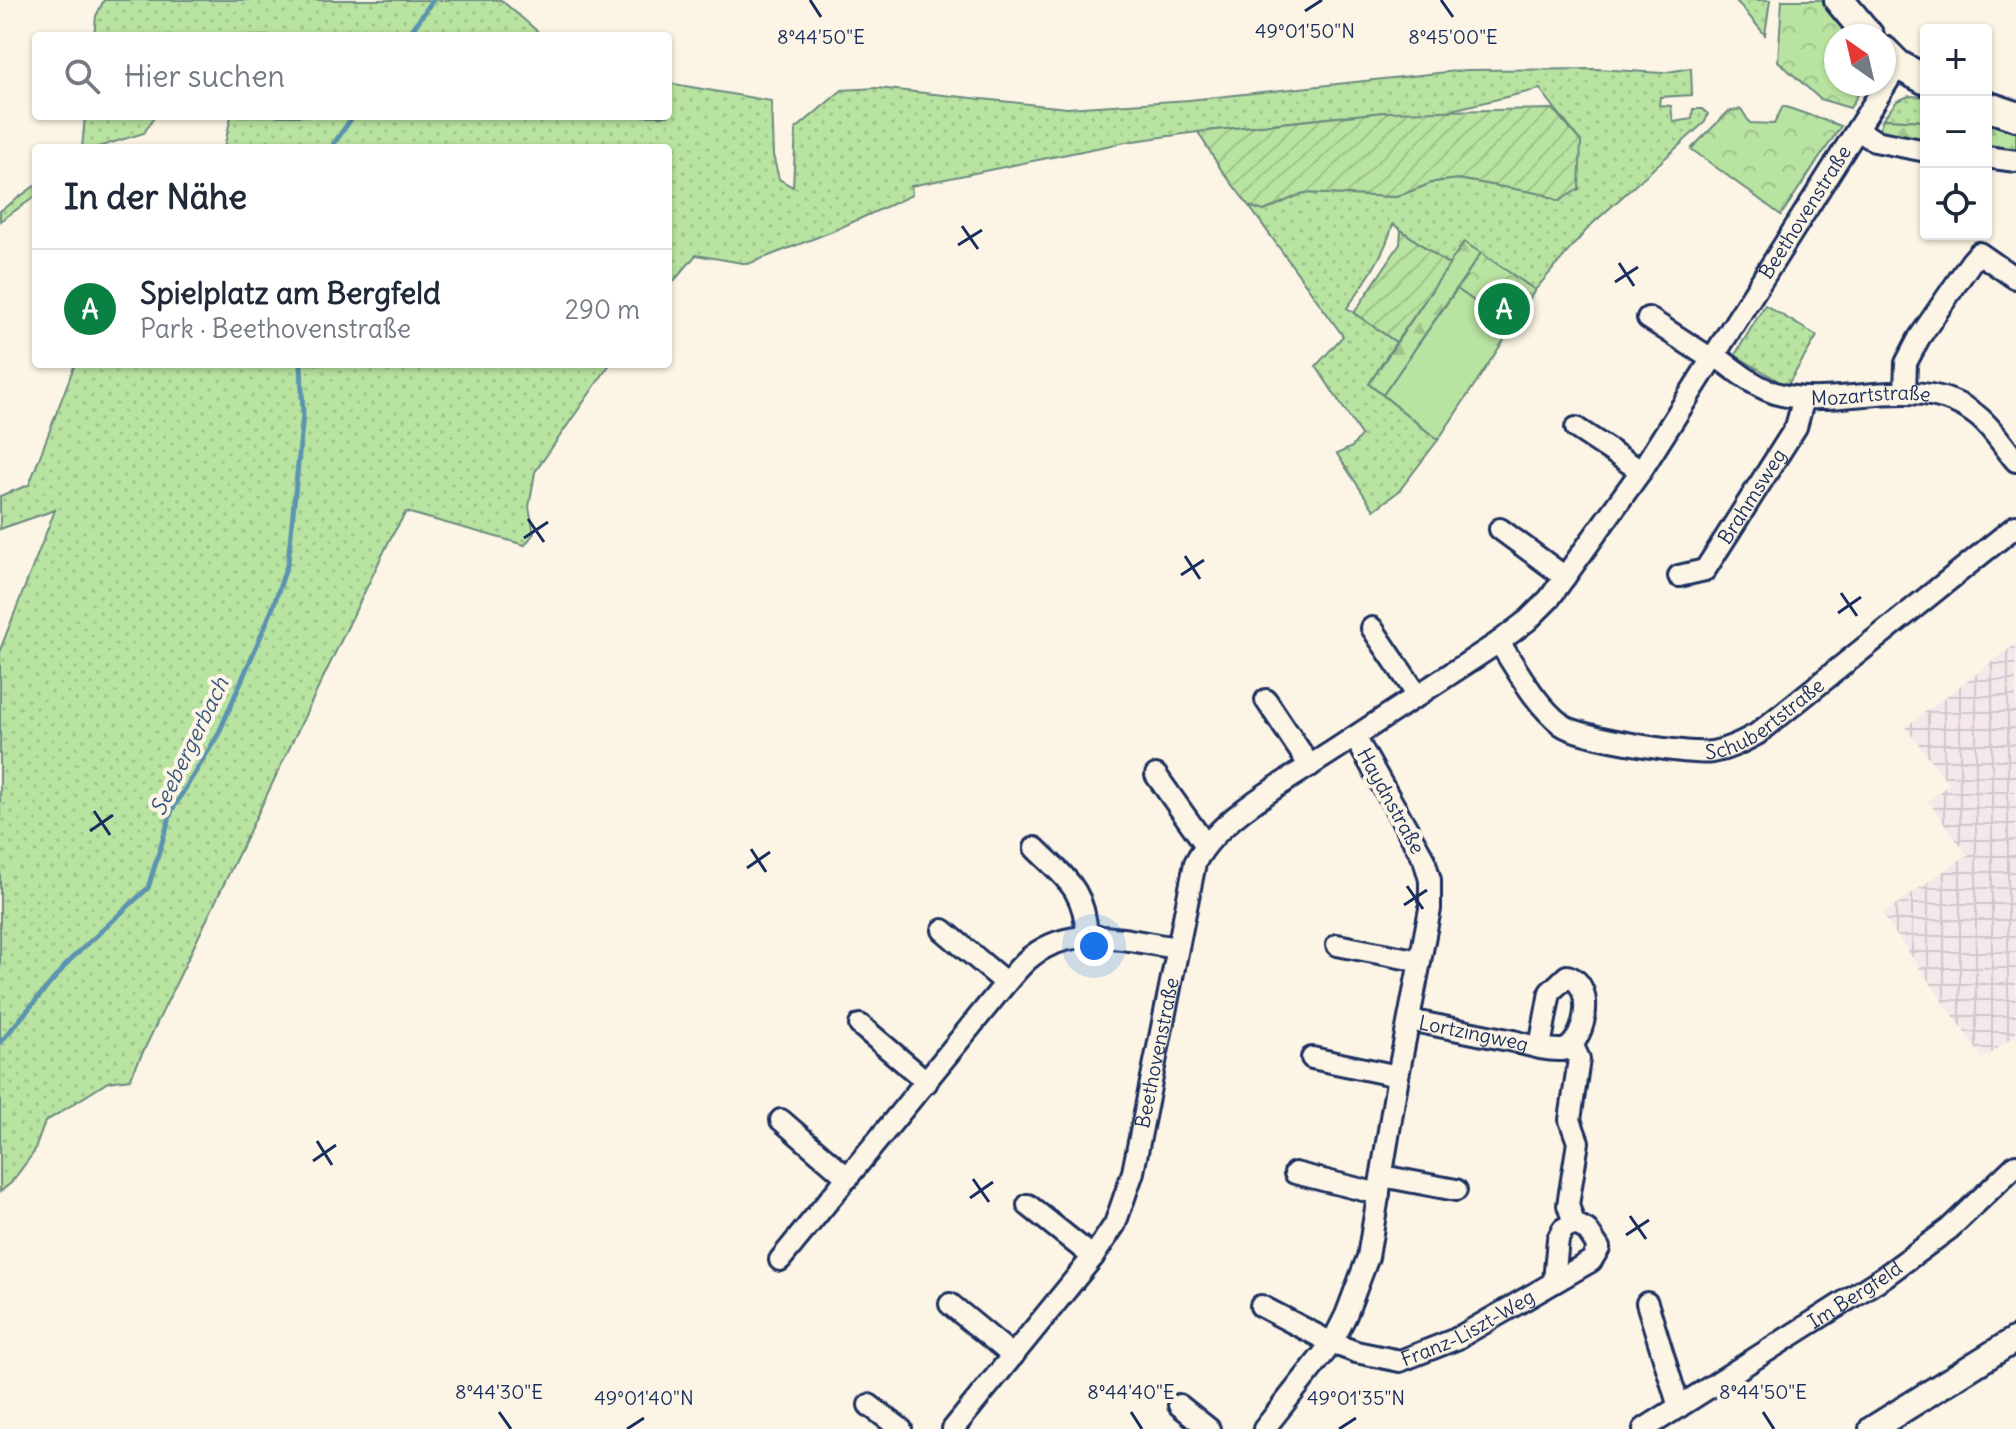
<!DOCTYPE html>
<html lang="de">
<head>
<meta charset="utf-8">
<style>
	:root { --surface:#fff; --page:#f6f6f7; --text:#1f2937; --muted:#747a83; --line:#e0e1e3; --accent:#0b8043 }
	body { margin:0; font-family:Delius,sans-serif; background:var(--page); color:var(--text) }
	.controls { position:absolute; right:24px; top:24px; display:grid; overflow:hidden; border-radius:8px; box-shadow:0 2px 6px #0004 }
	.controls button { width:72px; height:72px; display:grid; place-items:center; padding:0; border:0; border-bottom:2px solid var(--line); background:var(--surface); color:var(--text); font:40px sans-serif }
	.compass { position:absolute; left:1824px; top:24px; width:72px; height:72px; border-radius:50%; background:var(--surface); box-shadow:0 2px 6px #0004; rotate:326deg }
	.you { position:absolute; left:1094px; top:946px; width:28px; height:28px; margin:-20px; border:6px solid #fff; border-radius:50%; background:#1a73e8; box-shadow:0 0 0 12px #1a73e833 }
	.badge { display:grid; place-items:center; width:52px; height:52px; border-radius:50%; background:var(--accent); color:#fff; font-size:26px; font-weight:700 }
	.pin { position:absolute; translate:-50% -50%; border:4px solid #fff; box-shadow:0 2px 8px #0006 }
	.list { margin:0; padding:0; list-style:none }
	h2 { display:flex; justify-content:space-between; align-items:center; height:104px; margin:0; padding:0 32px; font-size:34px }
	h2 small { font-size:26px; font-weight:400; color:var(--muted) }
	.list li { display:grid; grid-template-columns:52px 1fr auto; gap:24px; align-items:center; box-sizing:border-box; height:120px; padding:0 32px; border-top:2px solid var(--line) }
	.list b { display:block; font-size:30px; white-space:nowrap }
	.list p { margin:0; font-size:26px; white-space:nowrap; color:var(--muted) }
	.list em { font-size:26px; font-style:normal; color:var(--muted) }
	.icon { flex:none; width:44px; height:44px; fill:none; stroke:currentColor; stroke-width:2; stroke-linecap:round; stroke-linejoin:round }
	.map { position:relative; flex:none; width:2016px; height:1429px; overflow:hidden }
	.search { position:absolute; background:var(--surface); box-shadow:0 2px 6px #0004; left:32px; top:32px; width:640px; height:88px; display:flex; align-items:center; gap:20px; box-sizing:border-box; padding:0 28px; border-radius:8px; color:var(--muted); font-size:30px }
	.panel { position:absolute; background:var(--surface); box-shadow:0 2px 6px #0004; left:32px; top:144px; width:640px; height:224px; border-radius:8px }
	.map>svg:first-child { display:block }
</style>
</head>
<body>
<div class="map">
<svg width="2016" height="1429" viewBox="0 0 2016 1429">
	<defs>
		<pattern id="industrial-grid" width="8" height="8" patternUnits="userSpaceOnUse" patternTransform="scale(2)"><rect width="8" height="8" fill="#f5e8eb"/><path d="M0 4h8M4 0v8" fill="none" stroke="#d1c7cc"/></pattern>
		<pattern id="grass-dots" width="8" height="8" patternUnits="userSpaceOnUse" patternTransform="scale(2)"><rect width="8" height="8" fill="#b9e3a0"/><path d="M2 2h.1M6 6h.1" fill="none" stroke="#9ec38c" stroke-width="1.8" stroke-linecap="round"/></pattern>
		<pattern id="forest-firs" width="22" height="20" patternUnits="userSpaceOnUse" patternTransform="scale(2)"><rect width="22" height="20" fill="#b9e3a0"/><path d="M5 1l3.5 6h-7zM16 11l3.5 6h-7z" fill="#9ec38c"/></pattern>
		<pattern id="park-crowns" width="20" height="18" patternUnits="userSpaceOnUse" patternTransform="scale(2)"><rect width="20" height="18" fill="#b9e3a0"/><path d="M2 6a3 3 0 1 1 6 0M12 15a3 3 0 1 1 6 0" fill="none" stroke="#9ec38c"/></pattern>
		<pattern id="garden-furrows" width="10" height="10" patternUnits="userSpaceOnUse" patternTransform="scale(2)"><rect width="10" height="10" fill="#b9e3a0"/><path d="M-1 1l2-2M0 10L10 0M9 11l2-2" fill="none" stroke="#9ec38c"/></pattern>
	</defs>
	<rect width="100%" height="100%" fill="#fcf5e5"/>
	<filter id="ink" filterUnits="userSpaceOnUse"><feTurbulence type="fractalNoise" baseFrequency=".0125" numOctaves="2"/><feDisplacementMap in="SourceGraphic" scale="16" xChannelSelector="R" yChannelSelector="G"/><feConvolveMatrix kernelMatrix="1 2 1 2 8 2 1 2 1" color-interpolation-filters="sRGB"/></filter>
	<g filter="url(#ink)">
		<path fill="url(#industrial-grid)" d="M 2016,644 L 2016,1035 L 1983,1059 L 1882,914 L 1967,855 L 1928,801 L 1949,784 L 1905,727 Z"/>
		<g fill="url(#grass-dots)" stroke="#6a897f" stroke-width="2">
			<path d="M 104,0 L 501,0 L 543,36 L 94,36 L 96,16 Z"/>
			<path d="M 1735,0 L 1770,0 L 1765,35 L 1739,4 Z"/>
			<path d="M 1691,68 L 1692,95 L 1660,97 L 1659,105 L 1671,106 L 1673,122 L 1692,119 L 1693,109 L 1702,109 L 1708,114 L 1705,122 L 1590,226 L 1535,290 L 1464,242 L 1449,265 L 1393,224 C 1384,256 1366,281 1347,308 L 1396,342 L 1369,384 L 1438,440 L 1399,491 L 1374,510 L 1337,454 L 1352,447 L 1361,435 L 1316,366 L 1343,336 L 1249,206 L 1264,211 L 1303,193 L 1396,197 L 1434,182 L 1458,179 L 1543,194 L 1560,201 L 1581,142 L 1540,89 L 1443,112 L 1384,112 L 1198,132 L 1126,142 L 911,186 L 912,195 L 833,231 L 748,264 L 696,255 L 668,288 L 668,148 L 224,148 L 231,116 L 668,116 L 668,83 L 771,101 L 773,155 L 779,179 L 793,187 L 796,129 L 842,90 L 877,88 L 1067,108 L 1189,100 L 1466,70 L 1597,69 L 1662,73 Z"/>
			<path d="M 1909,96 L 1926,97 L 1926,121 L 1883,119 L 1897,101 Z"/>
			<path d="M 85,116 L 155,116 L 144,133 L 95,148 L 82,148 Z"/>
			<path d="M 36,185 L 36,196 L 0,221 L 0,211 Z"/>
			<path d="M 1765,305 L 1817,336 L 1787,386 L 1735,355 Z"/>
			<path d="M 75,364 L 610,364 L 535,472 L 529,507 L 534,533 L 525,545 L 406,512 L 390,539 L 130,1079 L 108,1082 L 45,1122 L 34,1152 L 11,1183 L 0,1192 L 0,650 L 55,510 L 0,529 L 0,496 L 29,485 Z"/>
		</g>
		<g fill="url(#forest-firs)" stroke="#6a897f" stroke-width="2">
			<path d="M 1883,119 L 1926,121 L 1926,144 L 1883,134 L 1880,127 Z"/>
			<path d="M 1986,123 L 2016,127 L 2016,153 L 1986,150 Z"/>
			<path d="M 1464,242 L 1481,253 L 1383,395 L 1369,384 Z"/>
		</g>
		<g fill="url(#park-crowns)" stroke="#6a897f" stroke-width="2">
			<path d="M 1782,0 L 1826,0 L 1851,36 L 1836,36 L 1836,84 L 1864,84 L 1850,108 L 1820,99 L 1778,61 Z"/>
			<path d="M 1783,106 L 1841,126 L 1781,215 L 1691,149 L 1728,112 L 1741,109 L 1750,123 L 1774,124 Z"/>
			<path d="M 1481,253 L 1535,290 L 1512,328 L 1457,289 Z"/>
		</g>
		<g fill="url(#garden-furrows)" stroke="#6a897f" stroke-width="2">
			<path d="M 1553,109 L 1581,142 L 1579,189 L 1559,201 L 1543,194 L 1458,179 L 1434,182 L 1396,197 L 1303,193 L 1264,211 L 1249,206 L 1220,168 L 1198,132 L 1384,112 Z"/>
			<path d="M 1401,230 L 1449,265 L 1396,342 L 1354,313 L 1400,244 Z"/>
		</g>
		<path fill="#b9e3a0" stroke="#6a897f" stroke-width="2" d="M 1457,289 L 1512,328 L 1438,440 L 1383,395 Z"/>
		<g fill="none" stroke-linecap="round" stroke-linejoin="round">
			<g stroke="#5c93b0" stroke-width="5">
				<path d="M 408,36 L 433,0"/>
				<path d="M 331,148 L 353,116"/>
				<path d="M 0,1043 L 70,960 L 148,888 L 172,810 L 218,735 L 272,610 L 288,562 L 303,415 L 301,364"/>
			</g>
			<defs>
				<g id="minor">
					<path d="M 1858,130 L 1875,141 L 1926,151"/>
					<path d="M 1986,157 L 2016,161"/>
					<path d="M 1648,318 L 1710,358"/>
					<path id="s1" d="M 1713,354 C 1734,369 1756,389 1782,395 C 1847,409 1923,369 1980,418 C 1994,430 2004,447 2016,461"/>
					<path d="M 1905,392 L 1906,363 L 1919,338 L 1971,262 L 1979,253 L 2015,278"/>
					<path d="M 1576,428 L 1641,471"/>
					<path d="M 1500,529 L 1565,577"/>
					<path id="s2" d="M 1679,576 L 1705,570 L 1796,427 L 1804,398"/>
					<path d="M 1372,628 L 1418,696"/>
					<path id="s3" d="M 1499,642 C 1518,671 1535,704 1562,725 C 1580,738 1690,755 1712,752 C 1729,749 1742,742 1757,734 L 2016,526"/>
					<path d="M 1266,700 L 1310,766"/>
					<path d="M 1156,775 L 1205,844"/>
					<path d="M 1035,848 C 1066,879 1084,888 1087,935"/>
					<path d="M 943,930 L 1006,983"/>
					<path d="M 1337,945 L 1420,961"/>
					<path id="s4" d="M 1409,1020 C 1444,1027 1478,1034 1513,1041 C 1528,1045 1546,1051 1562,1050 C 1583,1048 1599,985 1567,976 L 1550,992 L 1540,1047"/>
					<path d="M 860,1025 L 927,1082"/>
					<path d="M 1573,1046 L 1579,1059 L 1570,1120 L 1578,1142 L 1568,1205 L 1574,1223"/>
					<path d="M 1312,1058 L 1398,1076"/>
					<path d="M 781,1120 L 848,1178"/>
					<path d="M 1295,1173 L 1379,1194"/>
					<path d="M 1382,1176 L 1456,1190"/>
					<path d="M 1028,1205 L 1093,1257"/>
					<path d="M 780,1260 L 1006,983 C 1014,974 1022,963 1032,956 C 1075,923 1128,941 1177,948"/>
					<path d="M 1647,1303 L 1679,1407"/>
					<path d="M 950,1304 L 1013,1356"/>
					<path id="s5" d="M 1261,1306 L 1332,1343 L 1356,1352 L 1400,1361 L 1456,1339 L 1591,1261 L 1599,1248 L 1587,1230 L 1574,1223 L 1563,1229 L 1558,1239 L 1554,1281"/>
					<path d="M 869,1405 L 901,1429"/>
					<path d="M 1179,1405 L 1209,1429"/>
					<path id="s6" d="M 953,1429 L 1093,1257 L 1115,1224 L 1133,1172 L 1195,863 C 1218,817 1292,778 1336,749 C 1390,713 1445,678 1499,642 L 1528,620 L 1549,599 L 1641,471 L 1898,65"/>
					<path d="M 1264,1429 L 1332,1343 L 1346,1315 L 1368,1257 L 1398,1076 L 1430,909 L 1430,880 L 1424,859 L 1355,737"/>
					<path id="s7" d="M 1644,1429 L 1885,1276 L 1949,1229 L 2016,1165"/>
				</g>
				<path id="tertiary" d="M 1872,1429 L 2016,1339"/>
				<g id="secondary">
					<path d="M 1839,0 L 1869,36"/>
					<path d="M 1884,51 L 1898,65 L 1926,80"/>
					<path d="M 1986,106 L 2016,116"/>
				</g>
			</defs>
			<use href="#minor" stroke="#1b2f5e" stroke-width="26"/>
			<use href="#tertiary" stroke="#1b2f5e" stroke-width="30"/>
			<use href="#secondary" stroke="#1b2f5e" stroke-width="34"/>
			<use href="#minor" stroke="#fcf5e5" stroke-width="20"/>
			<use href="#tertiary" stroke="#fcf5e5" stroke-width="24"/>
			<use href="#secondary" stroke="#fcf5e5" stroke-width="28"/>
		</g>
	</g>
	<path fill="none" stroke="#1b2f5e" stroke-width="3" d="M 810,0 L 821,17M 1441,0 L 1453,17M 1305,11 L 1322,0M 962,226 L 978,249M 958,245 L 982,230M 1619,263 L 1634,286M 1615,282 L 1638,267M 528,519 L 544,542M 524,538 L 548,522M 1185,556 L 1200,579M 1181,575 L 1204,560M 1841,593 L 1857,616M 1838,613 L 1861,597M 94,811 L 110,835M 90,831 L 113,815M 751,849 L 766,872M 747,868 L 770,852M 1407,886 L 1423,909M 1404,905 L 1427,890M 317,1141 L 332,1165M 313,1161 L 336,1145M 973,1179 L 989,1202M 970,1198 L 993,1182M 1630,1216 L 1646,1239M 1626,1235 L 1649,1220M 499,1412 L 511,1429M 1131,1412 L 1142,1429M 1763,1412 L 1774,1429M 627,1429 L 644,1418M 1339,1429 L 1356,1418"/>
	<g text-anchor="middle" stroke-width="8" stroke-linejoin="round" paint-order="stroke">
		<g font-size="20" fill="#1b2f5e" stroke="#fcf5e5">
			<text dy="7" stroke="none"><textPath href="#s6" startOffset="1540">Beethovenstraße</textPath></text>
			<text dy="7" stroke="none"><textPath href="#s1" startOffset="170">Mozartstraße</textPath></text>
			<text dy="7" stroke="none"><textPath href="#s2" startOffset="114">Brahmsweg</textPath></text>
			<text dy="7" stroke="none"><textPath href="#s3" startOffset="320">Schubertstraße</textPath></text>
			<text transform="translate(1391 801) rotate(61)" y="7">Haydnstraße</text>
			<text dy="7" stroke="none"><textPath href="#s4" startOffset="66">Lortzingweg</textPath></text>
			<text dy="7" stroke="none"><textPath href="#s6" startOffset="438">Beethovenstraße</textPath></text>
			<text dy="7" stroke="none"><textPath href="#s7" startOffset="250">Im Bergfeld</textPath></text>
			<text dy="7" stroke="none"><textPath href="#s5" startOffset="226">Franz-Liszt-Weg</textPath></text>
		</g>
		<g font-size="22" font-style="italic" fill="#365880" stroke="#fcf5e5">
			<text transform="translate(189 746) rotate(-64)" y="8">Seebergerbach</text>
		</g>
	</g>
	<g font-size="20" text-anchor="middle" fill="#1b2f5e" stroke="#fcf5e5" stroke-width="8" stroke-linejoin="round" paint-order="stroke">
		<text x="1305" y="38">49°01'50"N</text>
		<text x="821" y="44">8°44'50"E</text>
		<text x="1453" y="44">8°45'00"E</text>
		<text x="499" y="1399">8°44'30"E</text>
		<text x="1131" y="1399">8°44'40"E</text>
		<text x="1763" y="1399">8°44'50"E</text>
		<text x="644" y="1405">49°01'40"N</text>
		<text x="1356" y="1405">49°01'35"N</text>
	</g>
</svg>
<div class="controls">
<button>+</button>
<button>−</button>
<button><svg class="icon" aria-label="locate" viewBox="0 0 24 24"><circle cx="12" cy="12" r="6"/><path d="M12 2v4M12 18v4M2 12h4M18 12h4"/></svg></button>
</div>
<svg class="compass" viewBox="-18 -18 36 36"><path d="M0-13l5 13h-10z" fill="#e53935"/><path d="M0 13l5-13h-10z" fill="#747a83"/></svg>
<div class="you"></div>
<div class="pin badge" style="left:1504px;top:309px">A</div>
<div class="search"><svg class="icon" aria-label="search" viewBox="0 0 24 24"><circle cx="10" cy="10" r="6"/><path d="M15 15l6 6"/></svg>Hier suchen</div>
<section class="panel">
<h2>In der Nähe<small></small></h2>
<ul class="list">
<li><span class="badge">A</span><div><b>Spielplatz am Bergfeld</b><p>Park · Beethovenstraße</p></div><em>290 m</em></li>
</ul>
</section>
</div>
</body>
</html>
